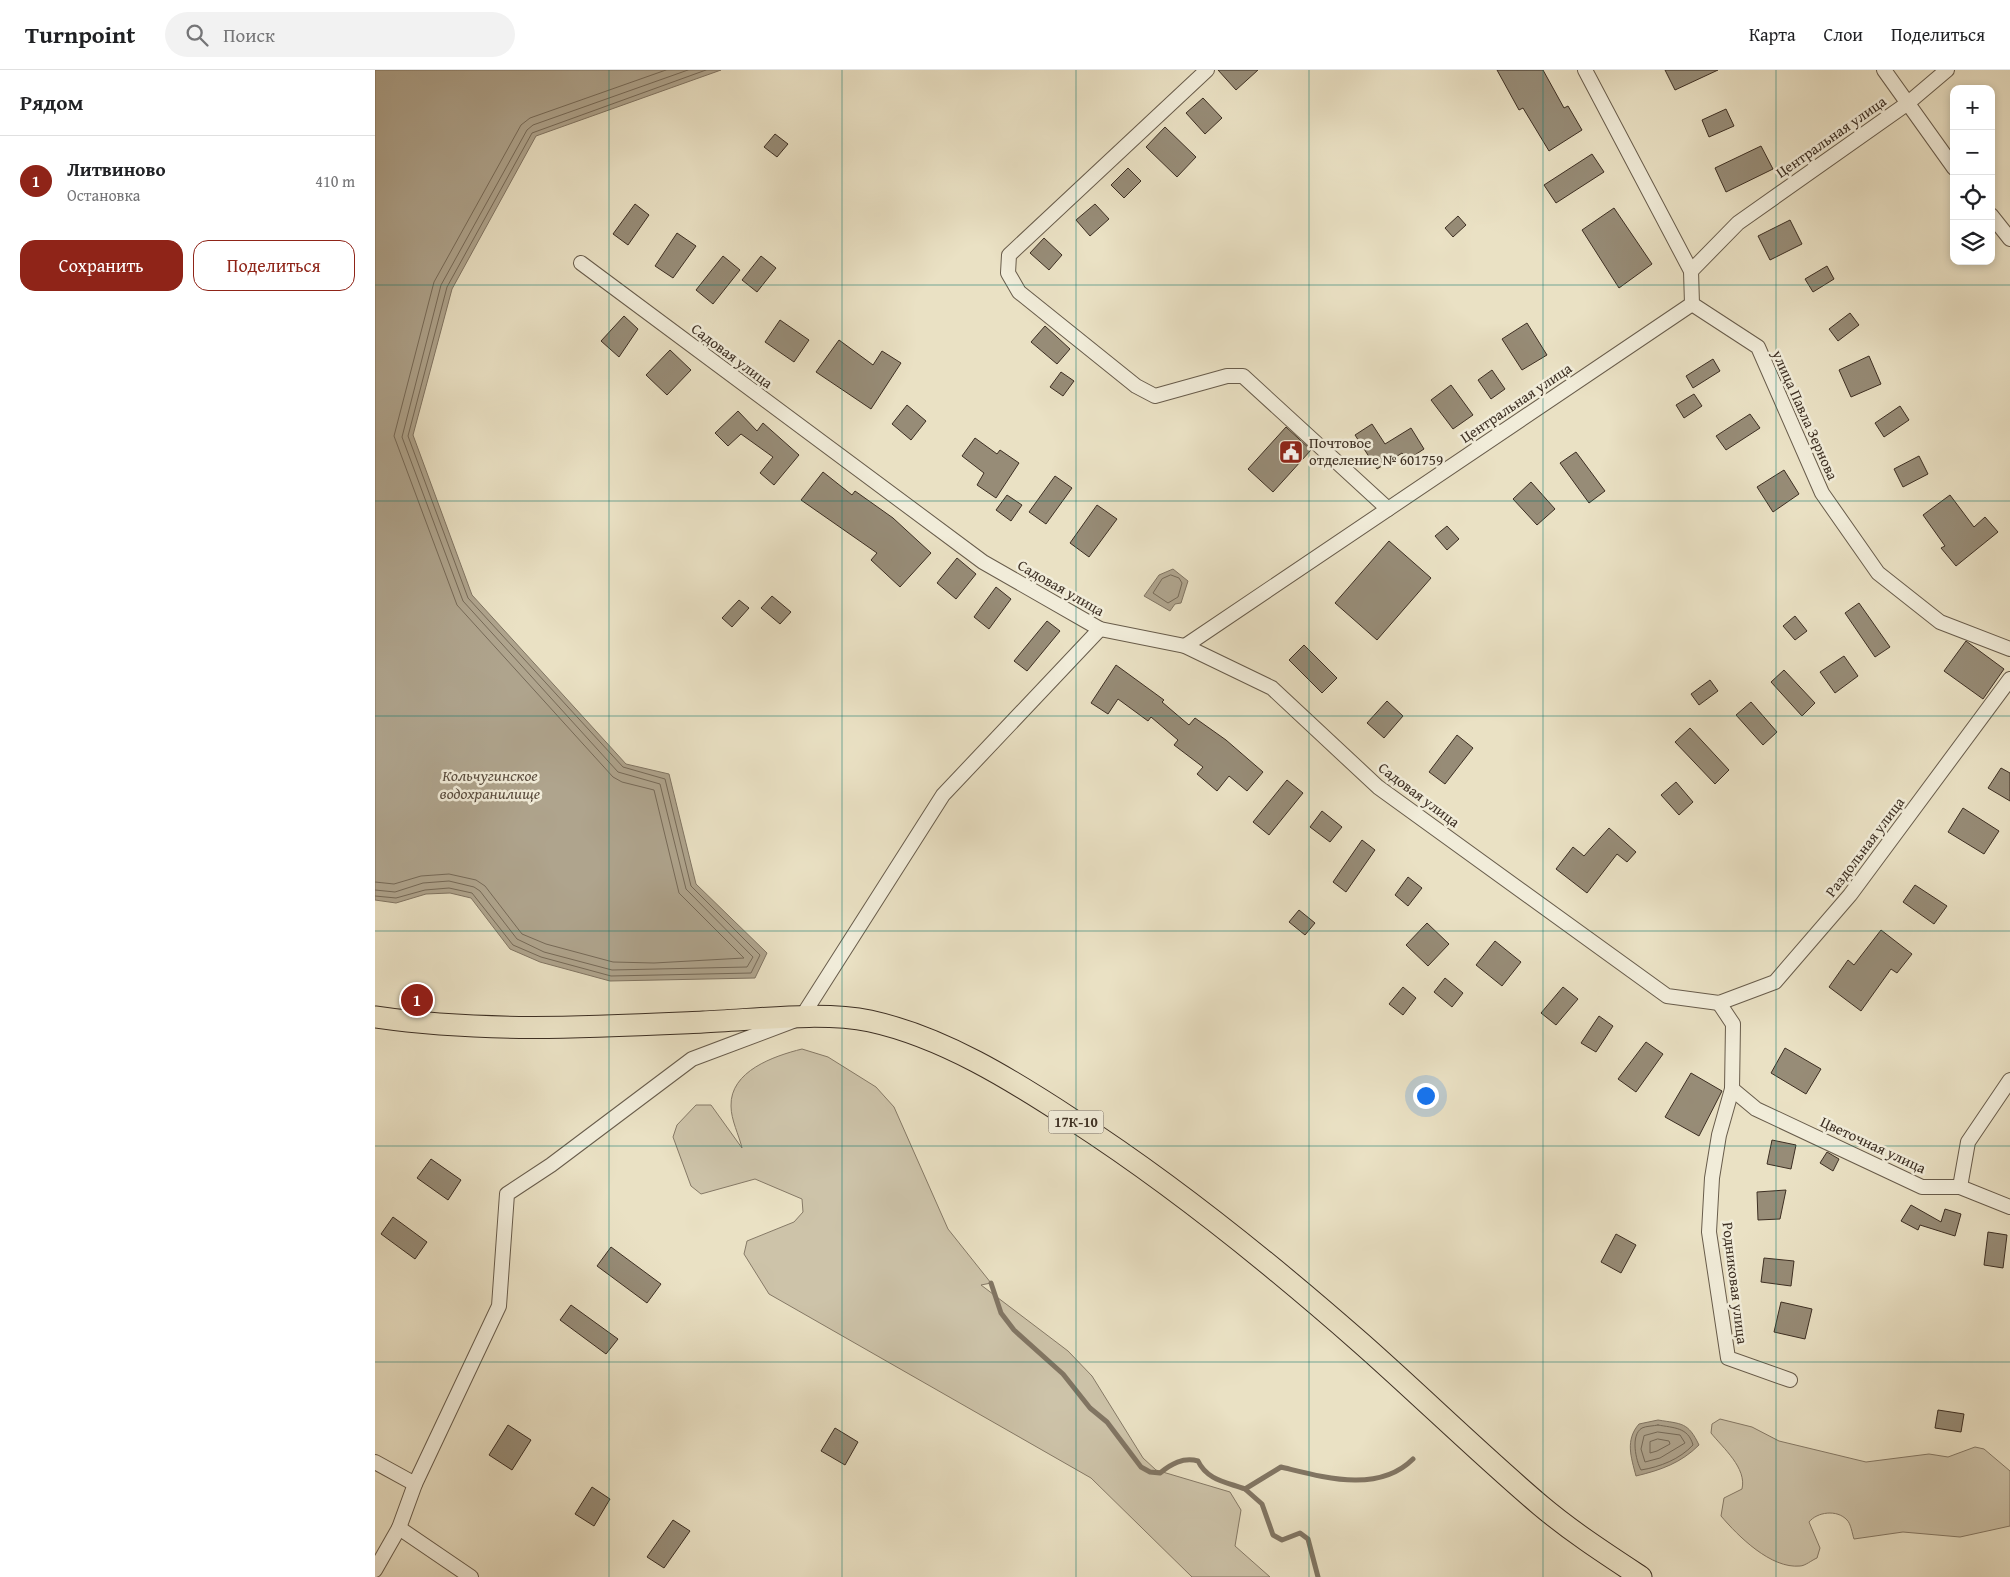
<!DOCTYPE html>
<html lang="ru">
<head>
<meta charset="utf-8">
<style>
	:root { --surface:#fff; --page:#f2f2f2; --text:#202124; --muted:#757577; --line:#e0e0e0; --accent:#8f2418 }
	body { margin:0; font-family:"Gentium Book Plus",serif; background:var(--page); color:var(--text) }
	.controls { position:absolute; right:15px; top:15px; display:grid; overflow:hidden; border-radius:10px; box-shadow:0 2px 8px #0003 }
	.controls button { width:45px; height:45px; display:grid; place-items:center; padding:0; border:0; border-bottom:1px solid var(--line); background:var(--surface); color:var(--text); font:25px sans-serif }
	.you { position:absolute; left:1050px; top:1025px; width:18px; height:18px; margin:-12px; border:4px solid #fff; border-radius:50%; background:#1a73e8; box-shadow:0 0 0 8px #1a73e833 }
	.badge { display:grid; place-items:center; width:32px; height:32px; border-radius:50%; background:var(--accent); color:#fff; font-size:16px; font-weight:700 }
	.pin { position:absolute; translate:-50% -50%; border:2px solid #fff; box-shadow:0 1px 5px #0006 }
	.list { margin:0; padding:0; list-style:none }
	h2 { display:flex; justify-content:space-between; align-items:center; height:65px; margin:0; padding:0 20px; font-size:21px }
	h2 small { font-size:16px; font-weight:400; color:var(--muted) }
	.list li { display:grid; grid-template-columns:32px 1fr auto; gap:15px; align-items:center; box-sizing:border-box; height:90px; padding:0 20px; border-top:1px solid var(--line) }
	.list b { display:block; font-size:19px; white-space:nowrap }
	.list p { margin:0; font-size:16px; white-space:nowrap; color:var(--muted) }
	.list em { font-size:16px; font-style:normal; color:var(--muted) }
	.actions { display:flex; gap:10px; padding:15px 20px }
	.actions a { flex:1; padding:11px 0; border:1px solid var(--accent); border-radius:15px; text-align:center; font-size:18px; color:var(--accent) }
	.actions .main { background:var(--accent); color:#fff }
	.icon { flex:none; width:28px; height:28px; fill:none; stroke:currentColor; stroke-width:2; stroke-linecap:round; stroke-linejoin:round }
	.map { position:relative; flex:none; width:1635px; height:1507px; overflow:hidden }
	header { display:flex; align-items:center; gap:30px; box-sizing:border-box; height:70px; padding:0 25px; background:var(--surface); border-bottom:1px solid var(--line) }
	header strong { font-size:24px }
	nav { display:flex; gap:28px; margin-inline-start:auto; font-size:18px }
	.search { width:350px; height:45px; background:var(--page); display:flex; align-items:center; gap:12px; box-sizing:border-box; padding:0 18px; border-radius:28px; color:var(--muted); font-size:19px }
	main { display:flex }
	aside { flex:1; background:var(--surface) }
	.map>svg:first-child { display:block }
</style>
</head>
<body>
<header>
<strong>Turnpoint</strong>
<div class="search"><svg class="icon" aria-label="search" viewBox="0 0 24 24"><circle cx="10" cy="10" r="6"/><path d="M15 15l6 6"/></svg>Поиск</div>
<nav><a>Карта</a><a>Слои</a><a>Поделиться</a></nav>
</header>
<main>
<aside>
<h2>Рядом<small></small></h2>
<ul class="list">
<li><span class="badge">1</span><div><b>Литвиново</b><p>Остановка</p></div><em>410 m</em></li>
</ul>
<div class="actions"><a class="main">Сохранить</a><a>Поделиться</a></div>
</aside>
<div class="map">
<svg width="1635" height="1507" viewBox="0 0 1635 1507">
	<rect width="100%" height="100%" fill="#eae1c4"/>
	<filter id="stains"><feTurbulence type="fractalNoise" baseFrequency=".004" numOctaves="4"/><feColorMatrix values="0 0 0 0 .2 0 0 0 0 .09 0 0 0 0 .02 0 0 0 .5 -.17"/></filter>
	<radialGradient id="worn" r=".72"><stop offset=".6" stop-color="#630" stop-opacity="0"/><stop offset="1" stop-color="#630" stop-opacity=".3"/></radialGradient>
	<g fill="#cdc3a9" stroke="#857966">
		<path d="M 427,979 L 453,987 L 501,1017 L 519,1037 L 573,1159 L 616,1213 L 606,1215 L 693,1281 L 717,1306 L 768,1388 L 781,1400 L 855,1422 L 866,1440 L 860,1476 L 895,1507 L 817,1507 L 716,1408 L 394,1224 L 369,1184 L 372,1171 L 419,1152 L 428,1142 L 427,1129 L 380,1109 L 326,1124 L 316,1116 L 298,1067 L 302,1055 L 321,1035 L 336,1035 L 367,1078 C 364,1065 356,1050 356,1036 C 355,1001 399,986 427,979 Z"/>
		<path d="M 1345,1349 L 1377,1357 L 1404,1371 L 1491,1392 L 1554,1384 L 1573,1387 L 1600,1377 L 1609,1379 L 1635,1401 L 1635,1456 L 1585,1467 L 1528,1462 L 1479,1469 C 1477,1463 1476,1454 1472,1450 C 1462,1439 1442,1442 1434,1452 L 1445,1478 L 1442,1488 C 1437,1490 1430,1496 1425,1496 C 1396,1499 1363,1466 1346,1446 L 1349,1428 L 1367,1419 C 1372,1398 1348,1378 1336,1363 L 1337,1354 Z"/>
	</g>
	<g fill="#afa48d" stroke="#817563">
		<path d="M 0,0 L 346,0 L 161,66 L 77,219 L 38,365 L 97,525 L 251,694 L 294,704 L 321,814 L 392,883 L 380,908 L 235,911 L 165,892 L 135,879 L 96,828 L 75,823 L 51,824 L 21,833 L 0,830 Z"/>
		<path d="M 798,499 L 813,511 L 806,533 L 800,534 L 795,541 L 769,526 L 784,505 Z"/>
		<path d="M 1283,1350 C 1307,1354 1313,1352 1324,1375 C 1306,1393 1286,1400 1261,1406 C 1256,1387 1250,1370 1264,1354 Z"/>
	</g>
	<g fill="none" stroke-linecap="round" stroke-linejoin="round">
		<g stroke="#766a58" stroke-width="1">
			<path d="M 796,505 L 804,508 L 807,513 L 803,527 L 793,533 L 778,523 L 787,509 Z"/>
			<path d="M 0,812 L 19,814 L 46,806 L 74,804 L 101,810 L 110,816 L 147,864 L 171,874 L 238,892 L 279,893 L 369,888 L 304,823 L 279,720 L 247,712 L 238,707 L 82,535 L 19,366 L 59,212 L 146,55 L 155,48 L 291,0"/>
			<path d="M 0,820 L 20,822 L 48,813 L 74,811 L 99,817 L 105,821 L 142,869 L 169,882 L 237,900 L 372,897 L 378,887 L 311,819 L 285,714 L 243,702 L 88,531 L 27,367 L 66,215 L 152,60 L 158,55 L 313,0"/>
			<path d="M 0,826 L 21,828 L 50,820 L 74,818 L 97,823 L 138,875 L 166,887 L 236,906 L 376,903 L 385,885 L 316,816 L 290,709 L 248,697 L 93,528 L 33,366 L 72,217 L 157,63 L 331,0"/>
			<path d="M 1283,1355 C 1299,1358 1313,1357 1318,1375 C 1305,1389 1285,1397 1266,1400 C 1261,1391 1255,1365 1267,1358 C 1271,1356 1279,1356 1283,1355 Z"/>
			<path d="M 1283,1362 L 1305,1365 L 1310,1373 L 1285,1388 L 1270,1392 L 1266,1379 L 1269,1366 Z"/>
			<path d="M 1283,1369 L 1294,1371 L 1295,1374 L 1282,1381 L 1275,1383 L 1275,1372 Z"/>
		</g>
		<g stroke="#817563" stroke-width="5">
			<path d="M 616,1213 L 626,1243 L 639,1260 L 688,1304 L 715,1338 L 732,1352 L 766,1397 L 775,1402 L 785,1403 C 796,1394 808,1387 823,1391 C 832,1410 851,1412 870,1419 L 906,1397 C 948,1407 1003,1424 1038,1389"/>
			<path d="M 870,1419 L 887,1434 L 898,1465 L 907,1470 L 925,1463 L 933,1469 L 943,1507"/>
		</g>
	</g>
	<g fill="#978c77" stroke="#3d2f23">
		<path d="M 843,0 L 883,0 L 861,20 Z"/>
		<path d="M 1122,0 L 1168,0 L 1189,38 L 1193,36 L 1207,60 L 1174,81 L 1148,38 L 1144,40 Z"/>
		<path d="M 1290,0 L 1343,0 L 1300,20 Z"/>
		<path d="M 828,28 L 847,48 L 830,64 L 811,43 Z"/>
		<path d="M 1351,39 L 1359,56 L 1334,67 L 1327,50 Z"/>
		<path d="M 790,57 L 821,87 L 802,107 L 771,77 Z"/>
		<path d="M 400,64 L 413,74 L 402,87 L 389,77 Z"/>
		<path d="M 1386,76 L 1398,99 L 1351,122 L 1340,98 Z"/>
		<path d="M 1217,84 L 1229,102 L 1181,133 L 1169,115 Z"/>
		<path d="M 753,98 L 766,111 L 749,128 L 736,115 Z"/>
		<path d="M 260,134 L 274,145 L 253,175 L 238,164 Z"/>
		<path d="M 720,134 L 734,149 L 715,166 L 701,150 Z"/>
		<path d="M 1239,138 L 1277,194 L 1244,218 L 1207,160 Z"/>
		<path d="M 1083,146 L 1091,155 L 1078,167 L 1070,158 Z"/>
		<path d="M 1415,150 L 1427,174 L 1395,190 L 1383,166 Z"/>
		<path d="M 302,163 L 321,176 L 298,208 L 280,196 Z"/>
		<path d="M 669,168 L 687,185 L 674,200 L 655,183 Z"/>
		<path d="M 348,186 L 365,200 L 338,234 L 321,220 Z"/>
		<path d="M 386,186 L 401,198 L 382,222 L 367,210 Z"/>
		<path d="M 1452,196 L 1459,209 L 1438,222 L 1430,209 Z"/>
		<path d="M 1475,243 L 1484,255 L 1463,271 L 1454,259 Z"/>
		<path d="M 249,246 L 263,259 L 244,287 L 226,271 Z"/>
		<path d="M 405,250 L 434,270 L 419,292 L 390,272 Z"/>
		<path d="M 1152,253 L 1172,285 L 1147,300 L 1127,269 Z"/>
		<path d="M 670,256 L 695,279 L 682,294 L 656,272 Z"/>
		<path d="M 464,270 L 498,295 L 507,281 L 526,293 L 496,339 L 441,302 Z"/>
		<path d="M 295,280 L 316,300 L 292,325 L 271,305 Z"/>
		<path d="M 1494,286 L 1506,314 L 1476,327 L 1464,300 Z"/>
		<path d="M 1338,289 L 1345,301 L 1318,318 L 1311,306 Z"/>
		<path d="M 1117,300 L 1130,319 L 1116,329 L 1103,310 Z"/>
		<path d="M 686,302 L 699,311 L 688,326 L 675,317 Z"/>
		<path d="M 1076,315 L 1098,345 L 1078,359 L 1056,330 Z"/>
		<path d="M 1319,324 L 1327,336 L 1309,348 L 1301,335 Z"/>
		<path d="M 532,335 L 551,351 L 536,370 L 517,354 Z"/>
		<path d="M 1525,336 L 1534,350 L 1509,367 L 1500,353 Z"/>
		<path d="M 363,341 L 382,361 L 388,353 L 424,385 L 399,415 L 385,403 L 398,387 L 366,364 L 353,376 L 340,363 Z"/>
		<path d="M 1375,344 L 1385,358 L 1351,380 L 1341,366 Z"/>
		<path d="M 997,354 L 1010,374 L 1036,358 L 1049,379 L 1032,390 L 1027,383 L 1002,399 L 980,365 Z"/>
		<path d="M 911,357 L 936,380 L 898,422 L 873,399 Z"/>
		<path d="M 600,368 L 622,384 L 625,380 L 644,393 L 621,428 L 602,415 L 609,403 L 587,386 Z"/>
		<path d="M 1201,382 L 1230,421 L 1214,433 L 1185,393 Z"/>
		<path d="M 1544,386 L 1553,404 L 1528,417 L 1519,399 Z"/>
		<path d="M 1409,400 L 1424,424 L 1398,442 L 1382,417 Z"/>
		<path d="M 448,402 L 477,425 L 480,421 L 518,448 L 556,483 L 525,517 L 496,490 L 502,483 L 426,430 Z"/>
		<path d="M 680,406 L 697,418 L 671,454 L 654,442 Z"/>
		<path d="M 1156,412 L 1180,439 L 1162,455 L 1138,429 Z"/>
		<path d="M 632,425 L 647,435 L 636,451 L 621,440 Z"/>
		<path d="M 1575,425 L 1599,457 L 1610,447 L 1623,462 L 1581,496 L 1566,478 L 1570,476 L 1548,445 Z"/>
		<path d="M 722,435 L 742,449 L 714,487 L 695,473 Z"/>
		<path d="M 1072,456 L 1084,469 L 1072,480 L 1060,466 Z"/>
		<path d="M 1014,471 L 1056,508 L 1002,570 L 960,533 Z"/>
		<path d="M 582,488 L 601,504 L 581,529 L 562,513 Z"/>
		<path d="M 621,517 L 636,529 L 614,559 L 599,547 Z"/>
		<path d="M 397,526 L 416,542 L 405,554 L 386,538 Z"/>
		<path d="M 364,530 L 374,538 L 357,557 L 347,548 Z"/>
		<path d="M 1484,533 L 1515,577 L 1500,587 L 1470,543 Z"/>
		<path d="M 1420,546 L 1432,561 L 1420,570 L 1408,556 Z"/>
		<path d="M 672,551 L 685,561 L 652,601 L 639,591 Z"/>
		<path d="M 1591,571 L 1629,599 L 1608,629 L 1569,601 Z"/>
		<path d="M 929,575 L 962,608 L 947,623 L 914,590 Z"/>
		<path d="M 1469,586 L 1483,606 L 1460,623 L 1445,602 Z"/>
		<path d="M 741,595 L 789,630 L 787,632 L 814,655 L 820,648 L 851,670 L 888,702 L 872,721 L 854,706 L 842,721 L 822,704 L 828,697 L 799,675 L 803,670 L 776,647 L 773,651 L 743,629 L 733,644 L 716,633 Z"/>
		<path d="M 1409,600 L 1440,633 L 1427,646 L 1396,612 Z"/>
		<path d="M 1335,610 L 1343,621 L 1324,635 L 1316,624 Z"/>
		<path d="M 1012,631 L 1028,646 L 1009,668 L 992,653 Z"/>
		<path d="M 1376,632 L 1402,662 L 1388,675 L 1361,645 Z"/>
		<path d="M 1315,658 L 1354,700 L 1340,714 L 1300,672 Z"/>
		<path d="M 1082,665 L 1098,678 L 1070,714 L 1054,702 Z"/>
		<path d="M 1626,698 L 1635,703 L 1635,731 L 1613,718 Z"/>
		<path d="M 912,710 L 928,723 L 894,765 L 878,752 Z"/>
		<path d="M 1301,712 L 1318,732 L 1304,745 L 1286,725 Z"/>
		<path d="M 1588,738 L 1624,761 L 1609,784 L 1573,762 Z"/>
		<path d="M 947,741 L 967,757 L 955,772 L 935,757 Z"/>
		<path d="M 1234,758 L 1261,782 L 1252,792 L 1242,784 L 1212,823 L 1181,799 L 1198,777 L 1209,786 Z"/>
		<path d="M 987,770 L 1000,780 L 971,822 L 958,812 Z"/>
		<path d="M 1033,807 L 1047,818 L 1033,836 L 1020,825 Z"/>
		<path d="M 1540,815 L 1572,836 L 1559,854 L 1528,832 Z"/>
		<path d="M 924,840 L 940,853 L 930,865 L 914,852 Z"/>
		<path d="M 1052,853 L 1074,874 L 1053,896 L 1031,875 Z"/>
		<path d="M 1506,860 L 1537,884 L 1522,903 L 1516,899 L 1486,941 L 1454,917 L 1473,890 L 1479,895 Z"/>
		<path d="M 1120,871 L 1146,892 L 1127,916 L 1101,895 Z"/>
		<path d="M 1070,908 L 1088,923 L 1077,937 L 1059,922 Z"/>
		<path d="M 1028,917 L 1041,928 L 1028,945 L 1014,934 Z"/>
		<path d="M 1188,917 L 1203,929 L 1181,955 L 1166,943 Z"/>
		<path d="M 1224,946 L 1238,956 L 1221,982 L 1206,973 Z"/>
		<path d="M 1271,972 L 1288,984 L 1261,1022 L 1243,1009 Z"/>
		<path d="M 1410,978 L 1446,999 L 1431,1024 L 1396,1003 Z"/>
		<path d="M 1316,1003 L 1347,1021 L 1324,1066 L 1290,1047 Z"/>
		<path d="M 1397,1070 L 1421,1075 L 1416,1099 L 1392,1094 Z"/>
		<path d="M 1452,1082 L 1464,1089 L 1458,1101 L 1445,1093 Z"/>
		<path d="M 56,1089 L 86,1110 L 73,1130 L 42,1108 Z"/>
		<path d="M 1411,1120 L 1405,1149 L 1383,1150 L 1382,1122 Z"/>
		<path d="M 1536,1135 L 1566,1152 L 1570,1139 L 1586,1144 L 1580,1166 L 1545,1155 L 1543,1160 L 1526,1151 Z"/>
		<path d="M 18,1147 L 52,1172 L 40,1189 L 6,1164 Z"/>
		<path d="M 1613,1162 L 1632,1165 L 1628,1198 L 1609,1195 Z"/>
		<path d="M 1241,1164 L 1261,1175 L 1246,1203 L 1226,1192 Z"/>
		<path d="M 236,1177 L 286,1214 L 272,1233 L 222,1196 Z"/>
		<path d="M 1389,1188 L 1419,1191 L 1416,1216 L 1386,1212 Z"/>
		<path d="M 1406,1232 L 1437,1239 L 1430,1269 L 1399,1262 Z"/>
		<path d="M 196,1235 L 243,1269 L 231,1284 L 185,1250 Z"/>
		<path d="M 1563,1340 L 1589,1344 L 1586,1362 L 1560,1358 Z"/>
		<path d="M 133,1355 L 156,1370 L 137,1400 L 114,1385 Z"/>
		<path d="M 460,1358 L 483,1372 L 470,1395 L 446,1381 Z"/>
		<path d="M 217,1417 L 235,1429 L 219,1456 L 200,1444 Z"/>
		<path d="M 298,1450 L 315,1461 L 289,1498 L 272,1487 Z"/>
	</g>
	<g fill="none" stroke-linecap="round" stroke-linejoin="round">
		<defs>
			<g id="street">
				<path d="M 832,0 L 634,185 L 633,203 L 644,222 L 761,316 L 780,326 L 852,306 L 868,306 L 1013,439"/>
				<path d="M 1210,0 L 1316,201 L 1317,234 L 1383,277 L 1447,423 L 1503,503 L 1565,552 L 1635,579"/>
				<path d="M 1509,0 L 1579,98"/>
				<path d="M 1616,145 L 1635,169"/>
				<path d="M 206,193 L 608,492 L 725,559 L 810,576 L 897,618 L 1003,717 L 1292,926 L 1344,933 L 1400,912 L 1475,825 L 1635,609"/>
				<path d="M 1316,201 L 1363,153 L 1533,33 L 1572,0"/>
				<path d="M 810,576 L 1317,234"/>
				<path d="M 1344,933 L 1358,954 L 1357,1019 L 1344,1065 L 1337,1108 L 1334,1162 L 1353,1288 L 1415,1310"/>
				<path d="M 1357,1019 L 1381,1039 L 1547,1117 L 1585,1117 L 1635,1137"/>
				<path d="M 1585,1117 L 1593,1072 L 1635,1010"/>
				<path d="M 0,1392 L 40,1414"/>
				<path d="M 24,1458 L 96,1507"/>
				<path d="M 0,1500 L 24,1458 L 40,1414 L 124,1236 L 132,1124 L 176,1095 L 317,989 L 426,948 L 568,725 L 725,559"/>
			</g>
			<path id="primary" d="M 0,947 C 109,963 218,957 328,952 C 379,950 446,941 495,951 C 568,967 637,1010 698,1050 C 800,1116 895,1193 986,1273 C 1046,1326 1104,1383 1165,1435 C 1197,1462 1231,1484 1266,1507"/>
		</defs>
		<use href="#street" stroke="#685c4b" stroke-width="16"/>
		<use href="#primary" stroke="#3d2f23" stroke-width="23"/>
		<use href="#street" stroke="#f1ecd9" stroke-width="14"/>
		<use href="#primary" stroke="#eae1c4" stroke-width="21"/>
	</g>
	<path fill="none" stroke="#0f766e" stroke-width="1" stroke-opacity="0.55" d="M 234,0 L 234,1507M 467,0 L 467,1507M 701,0 L 701,1507M 934,0 L 934,1507M 1168,0 L 1168,1507M 1401,0 L 1401,1507M 0,215 L 1635,215M 0,431 L 1635,431M 0,646 L 1635,646M 0,861 L 1635,861M 0,1076 L 1635,1076M 0,1292 L 1635,1292"/>
	<defs>
		<symbol id="civic-square" viewBox="-11 -11 22 22"><rect x="-9" y="-9" width="18" height="18" rx="4" fill="#8f2418" stroke="#f1ecd9"/><path d="M-.6-6.5H3V-4.5H.6V-3L4-1V1h2V6H-6V1h2V-1L-.6-3ZM-1.2 2.5V6h2.4V2.5Z" fill="#fff"/></symbol>
	</defs>
	<g fill-rule="evenodd">
		<use href="#civic-square" x="902" y="368" width="28" height="28"/>
	</g>
	<g text-anchor="middle" stroke-width="5" stroke-linejoin="round" paint-order="stroke">
		<rect fill="#f1ecd9" stroke="#73685a" stroke-width="1" x="673.5" y="1040.5" width="55" height="23" rx="4"/>
		<g font-size="14" font-weight="bold" fill="#3d2f23">
			<text x="701" y="1057">17К-10</text>
		</g>
		<g font-size="15" fill="#3d2f23" stroke="#f1ecd9">
			<text transform="translate(1456 67) rotate(-35)" y="5">Центральная улица</text>
			<text transform="translate(357 286) rotate(37)" y="5">Садовая улица</text>
			<text transform="translate(1141 333) rotate(-34)" y="5">Центральная улица</text>
			<text transform="translate(1430 345) rotate(66)" y="5">улица Павла Зернова</text>
			<text transform="translate(686 518) rotate(30)" y="5">Садовая улица</text>
			<text transform="translate(1044 725) rotate(37)" y="5">Садовая улица</text>
			<text transform="translate(1490 777) rotate(-53)" y="5">Раздольная улица</text>
			<text transform="translate(1498 1075) rotate(25)" y="5">Цветочная улица</text>
			<text transform="translate(1360 1213) rotate(83)" y="5">Родниковая улица</text>
		</g>
		<g font-size="15" fill="#3d2f23" stroke="#f1ecd9" text-anchor="start">
			<text x="934" y="378">Почтовое<tspan x="934" dy="17">отделение № 601759</tspan></text>
		</g>
		<g font-size="16" font-style="italic" fill="#5a4c3e" stroke="#f1ecd9">
			<text x="115" y="711">Кольчугинское<tspan x="115" dy="18">водохранилище</tspan></text>
		</g>
	</g>
	<rect width="100%" height="100%" filter="url(#stains)"/>
	<rect width="100%" height="100%" fill="url(#worn)"/>
</svg>
<div class="controls">
<button>+</button>
<button>−</button>
<button><svg class="icon" aria-label="locate" viewBox="0 0 24 24"><circle cx="12" cy="12" r="6"/><path d="M12 2v4M12 18v4M2 12h4M18 12h4"/></svg></button>
<button><svg class="icon" aria-label="layers" viewBox="0 0 24 24"><path d="M12 4l9 5-9 5-9-5zM3 14l9 5 9-5"/></svg></button>
</div>
<div class="you"></div>
<div class="pin badge" style="left:42px;top:930px">1</div>
</div>
</main>
</body>
</html>
